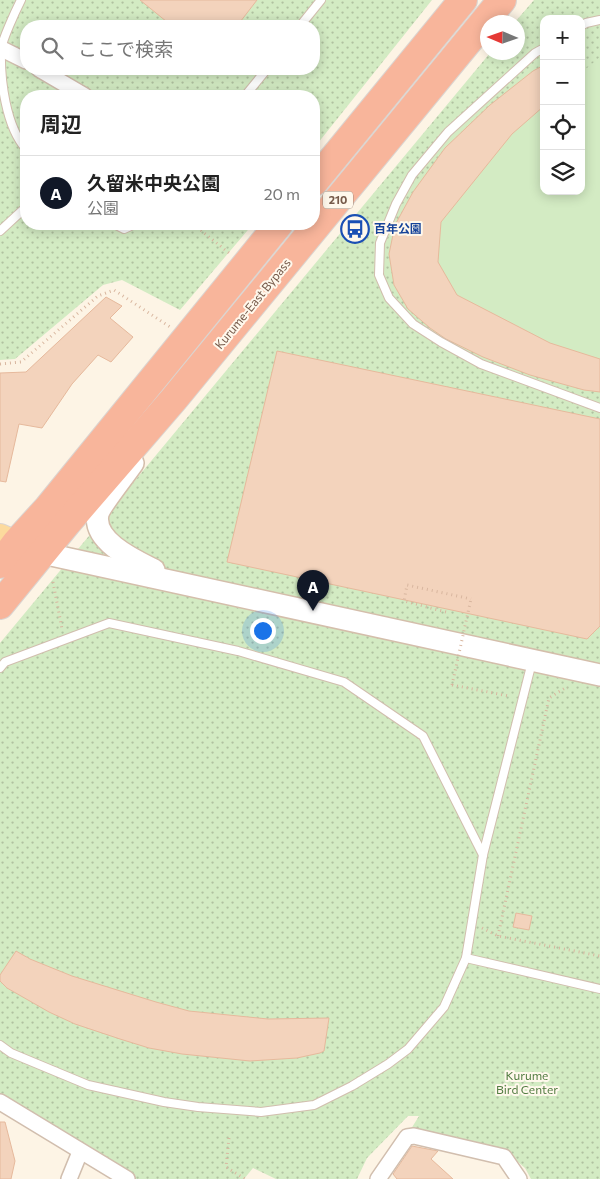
<!DOCTYPE html>
<html lang="ja">
<head>
<meta charset="utf-8">
<style>
	:root { --surface:#fff; --page:#f6f6f6; --text:#222; --muted:#767676; --line:#e0e0e0; --accent:#111827 }
	body { margin:0; font-family:Commissioner,"Noto Sans JP",sans-serif; background:var(--page); color:var(--text) }
	.controls { position:absolute; right:15px; top:15px; display:grid; overflow:hidden; border-radius:10px; box-shadow:0 2px 12px #0003 }
	.controls button { width:45px; height:45px; display:grid; place-items:center; padding:0; border:0; border-bottom:1px solid var(--line); background:var(--surface); color:var(--text); font:25px sans-serif }
	.compass { position:absolute; left:480px; top:15px; width:45px; height:45px; border-radius:50%; background:var(--surface); box-shadow:0 2px 12px #0003; rotate:272deg }
	.you { position:absolute; left:262px; top:630px; width:18px; height:18px; margin:-12px; border:4px solid #fff; border-radius:50%; background:#1a73e8; box-shadow:0 0 0 8px #1a73e833 }
	.badge { display:grid; place-items:center; width:32px; height:32px; border-radius:50%; background:var(--accent); color:#fff; font-size:16px; font-weight:700 }
	.pin { position:absolute; translate:-50% -41px; filter:drop-shadow(0 1px 2px #0008) }
	.pin::after { content:''; position:absolute; top:26px; width:18px; height:15px; background:inherit; clip-path:polygon(0 0,100% 0,50% 100%) }
	.list { margin:0; padding:0; list-style:none }
	h2 { display:flex; justify-content:space-between; align-items:center; height:65px; margin:0; padding:0 20px; font-size:21px }
	h2 small { font-size:16px; font-weight:400; color:var(--muted) }
	.list li { display:grid; grid-template-columns:32px 1fr auto; gap:15px; align-items:center; box-sizing:border-box; height:75px; padding:0 20px; border-top:1px solid var(--line) }
	.list b { display:block; font-size:19px; white-space:nowrap }
	.list p { margin:0; font-size:16px; white-space:nowrap; color:var(--muted) }
	.list em { font-size:16px; font-style:normal; color:var(--muted) }
	.icon { flex:none; width:28px; height:28px; fill:none; stroke:currentColor; stroke-width:2; stroke-linecap:round; stroke-linejoin:round }
	.map { position:relative; flex:none; width:600px; height:1179px; overflow:hidden }
	.search { position:absolute; background:var(--surface); box-shadow:0 2px 12px #0003; left:20px; top:20px; width:300px; height:55px; display:flex; align-items:center; gap:12px; box-sizing:border-box; padding:0 18px; border-radius:20px; color:var(--muted); font-size:19px }
	.panel { position:absolute; background:var(--surface); box-shadow:0 2px 12px #0003; left:20px; top:90px; width:300px; height:140px; border-radius:20px }
	.map>svg:first-child { display:block }
</style>
</head>
<body>
<div class="map">
<svg width="600" height="1179" viewBox="0 0 600 1179">
	<defs>
		<pattern id="grass-dots" width="8" height="8" patternUnits="userSpaceOnUse" patternTransform="scale(1.25)"><rect width="8" height="8" fill="#d3ebc3"/><path d="M2 2h.1M6 6h.1" fill="none" stroke="#b0c1a0" stroke-width="1.8" stroke-linecap="round"/></pattern>
	</defs>
	<rect width="100%" height="100%" fill="#fdf4e5"/>
	<g fill="url(#grass-dots)" fill-rule="evenodd">
		<path d="M 0,0 L 432,0 L 314,148 L 314,96 L 26,96 L 26,224 L 253,224 L 180,310 L 122,280 L 103,285 L 15,359 L 0,360 ZM 26,26 L 314,26 L 314,69 L 26,69 Z"/>
		<path d="M 534,0 L 600,0 L 600,1179 L 531,1179 L 525,1168 L 505,1151 L 411,1129 L 419,1116 L 408,1116 L 367,1158 L 357,1179 L 276,1179 L 253,1168 L 244,1179 L 136,1179 L 0,1094 L 0,643 L 490,53 L 518,52 L 518,22 L 515,22 ZM 544,19 L 581,19 L 581,191 L 544,191 Z"/>
	</g>
	<path fill="#d3ebc3" d="M 600,57 L 600,359 L 550,343 L 457,295 L 438,262 L 441,222 L 512,134 L 544,106 L 544,191 L 581,191 L 581,73 Z"/>
	<g fill="#f3d3bc" stroke="#e6b99c">
		<path d="M 140,0 L 257,0 L 237,26 L 172,26 Z"/>
		<path d="M 544,65 L 544,106 L 512,134 L 441,222 L 438,262 L 457,295 L 550,343 L 600,359 L 600,392 L 584,390 L 530,375 L 483,357 L 446,339 L 430,328 L 408,309 L 394,285 L 389,254 L 395,225 L 413,192 L 445,148 L 490,105 L 533,71 Z"/>
		<path d="M 106,297 L 122,306 L 110,318 L 133,337 L 111,362 L 98,355 L 72,384 L 42,428 L 19,424 L 6,482 L 0,481 L 0,373 L 26,372 Z"/>
		<path d="M 277,351 L 600,419 L 600,626 L 587,639 L 227,562 Z"/>
		<path d="M 516,913 L 532,916 L 529,930 L 513,927 Z"/>
		<path d="M 16,951 L 30,959 L 72,976 L 156,1002 L 189,1011 L 268,1019 L 329,1018 L 324,1051 L 320,1053 L 297,1058 L 250,1061 L 182,1054 L 149,1048 L 120,1039 L 75,1024 L 49,1012 L 7,988 L 0,981 L 0,975 Z"/>
		<path d="M 0,1122 L 5,1122 L 15,1161 L 11,1179 L 0,1179 Z"/>
		<path d="M 412,1146 L 438,1151 L 431,1159 L 453,1179 L 397,1179 L 393,1174 Z"/>
	</g>
	<g fill="none" stroke-linecap="round" stroke-linejoin="round">
		<defs>
			<g id="lane">
				<path d="M 21,0 C 16,10 2,40 1,50 C 0,80 6,127 26,149"/>
				<path d="M 300,26 L 321,0"/>
				<path d="M 581,26 L 586,23 L 600,20"/>
				<path d="M 544,48 L 535,53 L 448,132 L 412,175 L 396,204 L 380,243 L 379,275 L 389,298 L 413,324 L 441,342 L 481,364 L 600,408"/>
				<path d="M 245,96 L 267,69"/>
				<path d="M 114,224 L 124,229 L 135,224"/>
				<path d="M 0,231 L 26,207"/>
				<path d="M 0,668 L 5,662 L 109,623 L 238,651 L 344,682 L 423,736 L 483,855"/>
				<path d="M 466,958 L 600,989"/>
				<path d="M 0,1045 L 11,1053 L 88,1085 L 164,1102 L 198,1107 L 261,1112 L 314,1105 L 352,1086 L 388,1064 L 408,1049 L 444,1007 L 466,958 L 483,855 L 532,662"/>
			</g>
			<g id="street">
				<path d="M 0,48 L 26,61"/>
				<path d="M 39,69 L 85,96"/>
				<path d="M 0,1102 L 127,1179"/>
				<path d="M 69,1179 L 80,1152"/>
				<path d="M 378,1179 L 407,1137 L 414,1136 L 504,1157 L 519,1179"/>
			</g>
			<g id="secondary">
				<path d="M 133,463 C 127,472 100,506 98,514 C 92,541 134,560 154,570"/>
				<path d="M 30,549 L 42,553 L 600,675"/>
			</g>
			<path id="primary" d="M 0,536 L 16,543"/>
			<g id="highway">
				<path d="M 314,182 L 463,0"/>
				<path d="M 0,564 L 16,543 L 48,508 L 279,224"/>
				<path d="M 0,605 L 67,523 L 174,399 L 502,0"/>
			</g>
		</defs>
		<use href="#lane" stroke="#d1beae" stroke-width="10"/>
		<use href="#street" stroke="#d1beae" stroke-width="18"/>
		<use href="#secondary" stroke="#d4beab" stroke-width="24"/>
		<use href="#primary" stroke="#dbd4d0" stroke-width="26"/>
		<use href="#highway" stroke="#dbd4d0" stroke-width="30"/>
		<g stroke="#d8b69f" stroke-width="3" stroke-dasharray="1 4" stroke-linecap="butt">
			<path d="M 193,224 L 229,253"/>
			<path d="M 0,364 L 21,362 L 98,296 L 114,290 L 170,327"/>
			<path d="M 53,582 L 62,629"/>
			<path d="M 446,612 L 404,601 L 407,585 L 471,599"/>
			<path d="M 452,685 L 509,696"/>
			<path d="M 482,928 L 498,936 L 600,956"/>
			<path d="M 498,936 L 549,698 L 565,688 L 568,688"/>
			<path d="M 229,1138 L 226,1167 L 245,1179"/>
		</g>
		<use href="#lane" stroke="#fff" stroke-width="8"/>
		<use href="#street" stroke="#fff" stroke-width="15"/>
		<use href="#secondary" stroke="#fff" stroke-width="21"/>
		<use href="#primary" stroke="#fcda9d" stroke-width="24"/>
		<use href="#highway" stroke="#f8b59b" stroke-width="28"/>
		<path stroke="#d8b69f" stroke-width="3" stroke-dasharray="1 4" stroke-linecap="butt" d="M 452,685 L 471,599"/>
	</g>
	<defs>
		<symbol id="bus-ring" viewBox="-11 -11 22 22"><circle r="9.5" fill="#fff8ec" stroke="#1a4fb4" stroke-width="1.5"/><path d="M-5-6H5V4H4V6H2V4H-2V6H-4V4H-5ZM-3.5-4V0h7V-4ZM-3.5 1.2v1.5H-2V1.2ZM2 1.2v1.5H3.5V1.2Z" fill="#1a4fb4"/></symbol>
	</defs>
	<g fill-rule="evenodd">
		<use href="#bus-ring" x="339" y="213" width="32" height="32"/>
	</g>
	<g text-anchor="middle" stroke-width="4" stroke-linejoin="round" paint-order="stroke">
		<rect fill="#fff8ec" stroke="#9f897b" stroke-width="1" x="323" y="191.5" width="30" height="17" rx="4"/>
		<g font-size="11" font-weight="bold" fill="#765a4a">
			<text x="338" y="204">210</text>
		</g>
		<g font-size="12" font-weight="bold" fill="#164399" stroke="#fff8ec" text-anchor="start">
			<text x="374" y="233">百年公園</text>
		</g>
		<g font-size="12" fill="#765a4a" stroke="#fff8ec">
			<text transform="translate(253 304) rotate(-51)" y="4">Kurume-East Bypass</text>
		</g>
		<g font-size="12" fill="#527c41" stroke="#fff8ec">
			<text x="527" y="1080">Kurume<tspan x="527" dy="14">Bird Center</tspan></text>
		</g>
	</g>
</svg>
<div class="controls">
<button>+</button>
<button>−</button>
<button><svg class="icon" aria-label="locate" viewBox="0 0 24 24"><circle cx="12" cy="12" r="6"/><path d="M12 2v4M12 18v4M2 12h4M18 12h4"/></svg></button>
<button><svg class="icon" aria-label="layers" viewBox="0 0 24 24"><path d="M12 4l9 5-9 5-9-5zM3 14l9 5 9-5"/></svg></button>
</div>
<svg class="compass" viewBox="-18 -18 36 36"><path d="M0-13l5 13h-10z" fill="#e53935"/><path d="M0 13l5-13h-10z" fill="#767676"/></svg>
<div class="you"></div>
<div class="pin badge" style="left:313px;top:611px">A</div>
<div class="search"><svg class="icon" aria-label="search" viewBox="0 0 24 24"><circle cx="10" cy="10" r="6"/><path d="M15 15l6 6"/></svg>ここで検索</div>
<section class="panel">
<h2>周辺<small></small></h2>
<ul class="list">
<li><span class="badge">A</span><div><b>久留米中央公園</b><p>公園</p></div><em>20 m</em></li>
</ul>
</section>
</div>
</body>
</html>
